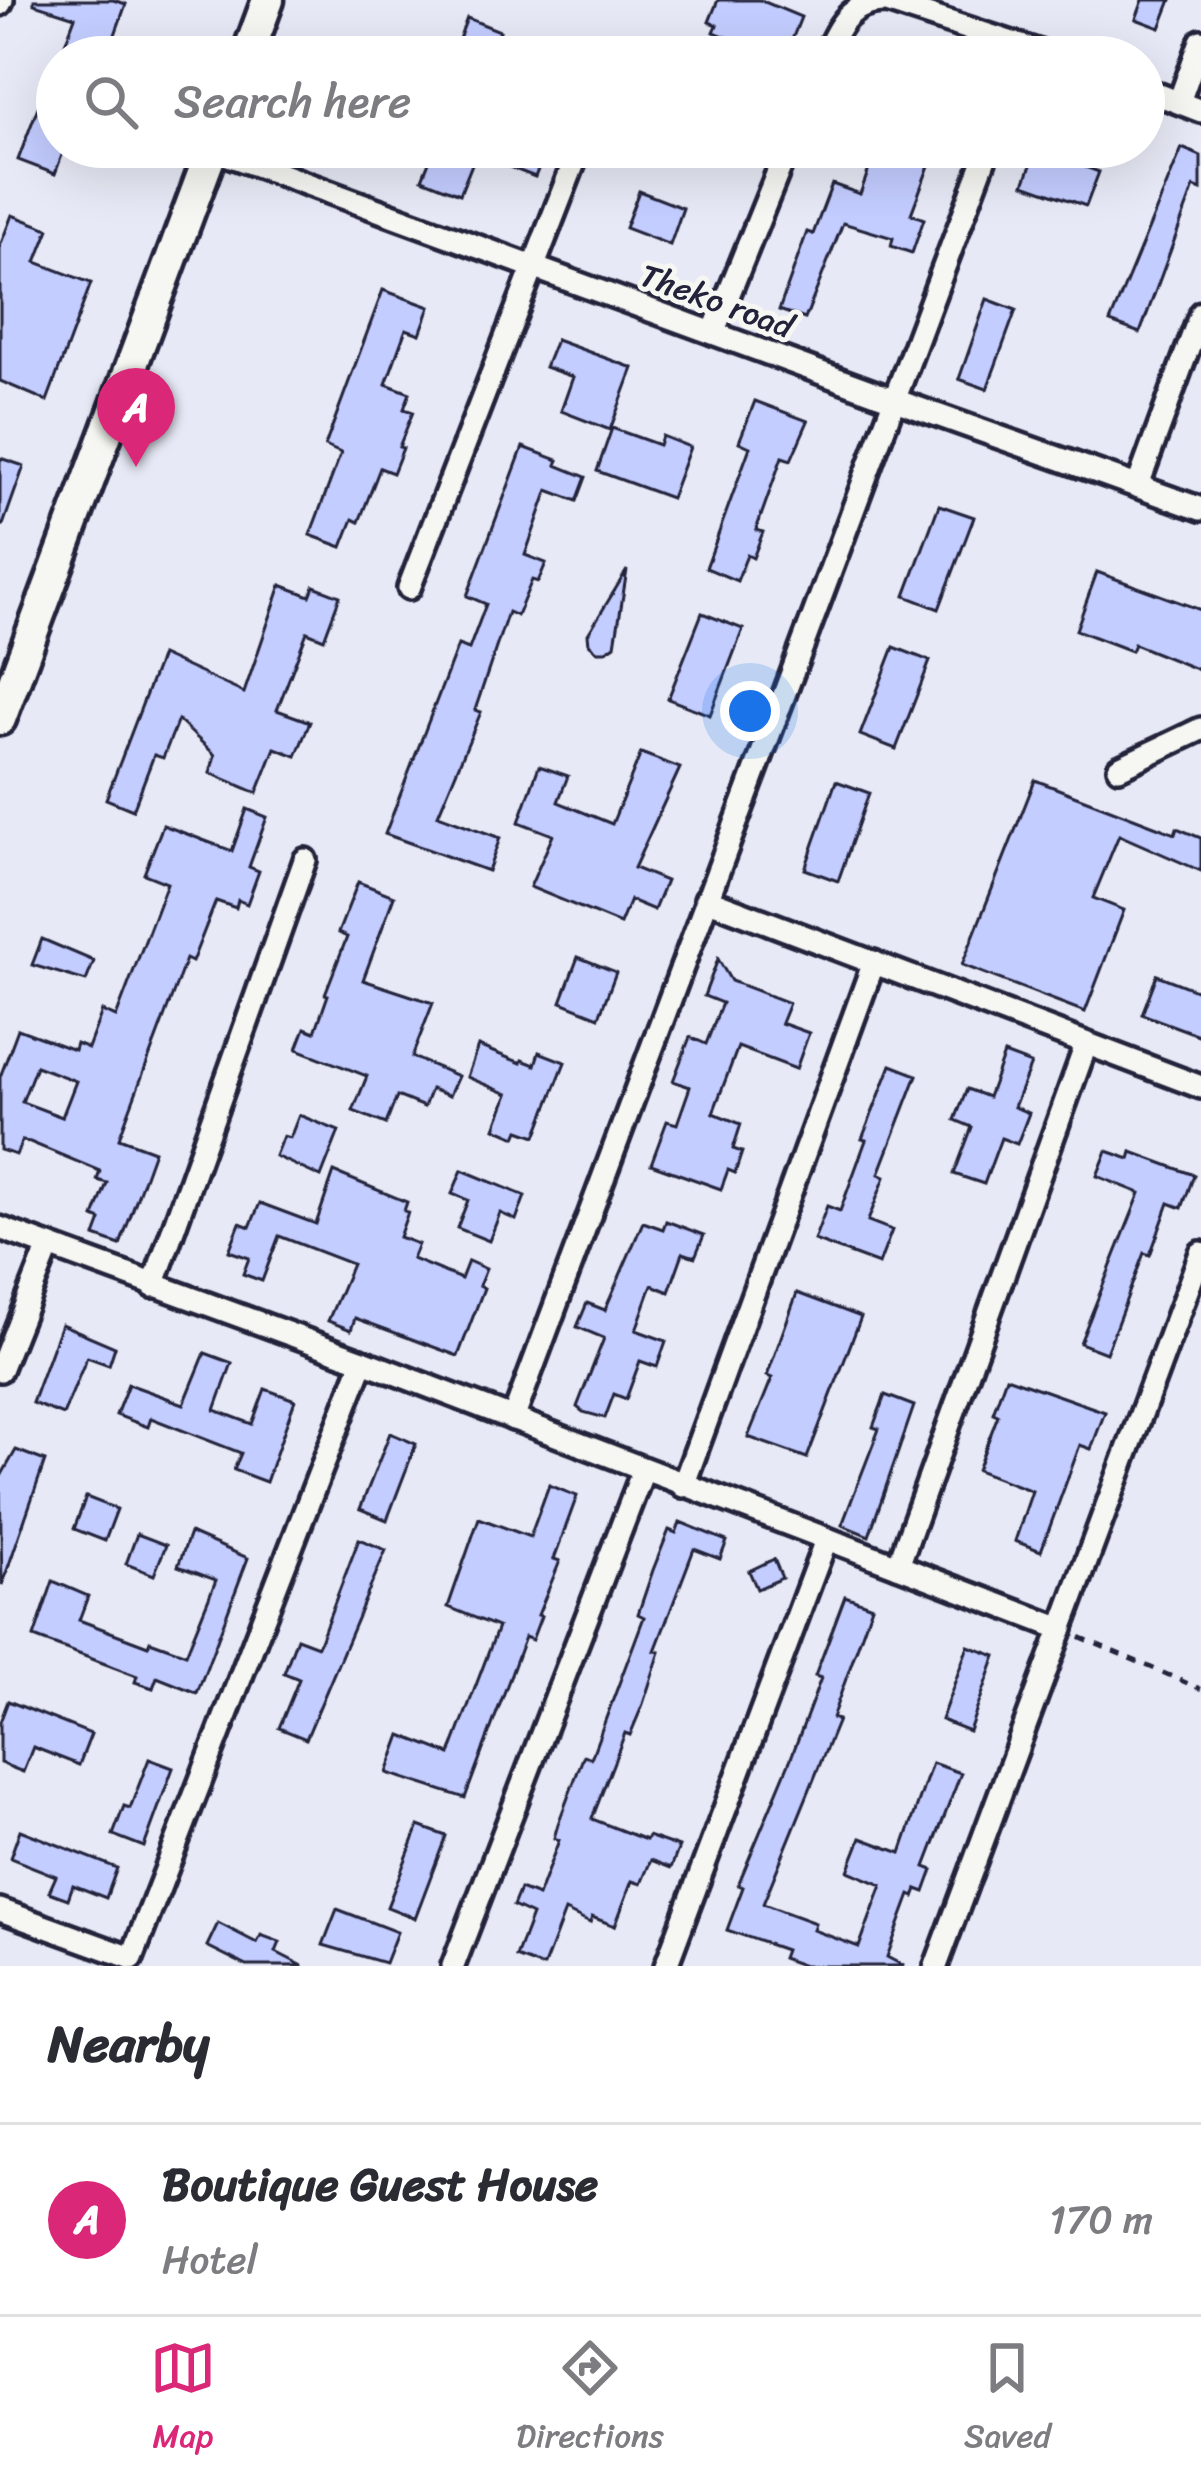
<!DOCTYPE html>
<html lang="en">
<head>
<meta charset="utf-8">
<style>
	:root { --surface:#fff; --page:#f7f7f7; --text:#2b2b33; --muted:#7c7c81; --line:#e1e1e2; --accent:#db2777 }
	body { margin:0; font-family:Sriracha,sans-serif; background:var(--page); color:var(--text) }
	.you { position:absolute; left:750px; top:711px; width:42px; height:42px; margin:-30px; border:9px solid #fff; border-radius:50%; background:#1a73e8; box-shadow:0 0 0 18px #1a73e833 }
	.badge { display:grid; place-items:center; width:78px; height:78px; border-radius:50%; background:var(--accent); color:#fff; font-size:39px; font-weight:700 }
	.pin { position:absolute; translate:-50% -99px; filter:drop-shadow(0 3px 6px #0008) }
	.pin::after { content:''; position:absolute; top:63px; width:42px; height:36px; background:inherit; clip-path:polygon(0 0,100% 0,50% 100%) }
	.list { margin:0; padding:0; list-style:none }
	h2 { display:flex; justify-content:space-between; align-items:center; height:156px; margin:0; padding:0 48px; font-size:51px }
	h2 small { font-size:39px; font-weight:400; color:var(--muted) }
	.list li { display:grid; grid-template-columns:78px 1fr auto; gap:36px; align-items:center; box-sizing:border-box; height:192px; padding:0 48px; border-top:3px solid var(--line) }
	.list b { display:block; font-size:45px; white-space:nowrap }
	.list p { margin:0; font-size:39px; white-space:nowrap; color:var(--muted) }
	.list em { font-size:39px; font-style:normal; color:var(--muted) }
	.icon { flex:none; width:66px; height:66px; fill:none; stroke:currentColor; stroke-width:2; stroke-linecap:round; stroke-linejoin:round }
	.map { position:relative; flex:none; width:1201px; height:1966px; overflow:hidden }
	.search { position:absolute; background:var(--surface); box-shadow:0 12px 48px #0002; left:36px; right:36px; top:36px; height:132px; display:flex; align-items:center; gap:30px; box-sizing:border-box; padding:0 42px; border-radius:66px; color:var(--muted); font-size:45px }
	.sheet { height:348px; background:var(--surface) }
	nav { display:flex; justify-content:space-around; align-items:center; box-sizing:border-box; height:168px; border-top:3px solid var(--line); background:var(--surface); font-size:33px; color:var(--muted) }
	nav a { display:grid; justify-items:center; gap:6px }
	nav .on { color:var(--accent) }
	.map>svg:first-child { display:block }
</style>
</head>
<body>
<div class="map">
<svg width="1201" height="1966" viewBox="0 0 1201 1966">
	<rect width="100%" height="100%" fill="#e7eaf6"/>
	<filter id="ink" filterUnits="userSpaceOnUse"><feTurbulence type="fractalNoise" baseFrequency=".00833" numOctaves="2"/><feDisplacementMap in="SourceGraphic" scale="24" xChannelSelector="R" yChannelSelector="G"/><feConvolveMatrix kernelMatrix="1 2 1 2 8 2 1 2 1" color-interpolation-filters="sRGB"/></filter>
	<g filter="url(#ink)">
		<g fill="#c3cdff" stroke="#22223b" stroke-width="3" fill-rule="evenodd">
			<path d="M 34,0 L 113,0 L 126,4 L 107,57 L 60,57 L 75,17 L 34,4 Z"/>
			<path d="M 718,0 L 760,0 L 801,17 L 785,57 L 756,57 L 759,50 L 714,32 L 717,25 L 709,22 Z"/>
			<path d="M 1143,0 L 1171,0 L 1160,28 L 1136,19 Z"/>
			<path d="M 467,18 L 500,31 L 490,57 L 452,57 Z"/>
			<path d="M 55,62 L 57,147 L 65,147 L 55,174 L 18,160 Z"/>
			<path d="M 435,147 L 547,147 L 535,177 L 476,154 L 460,194 L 422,179 Z"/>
			<path d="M 877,147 L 936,147 L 911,214 L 924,219 L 912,253 L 891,246 L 893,238 L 843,223 L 805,319 L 779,310 L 807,232 L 813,234 L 832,184 L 860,194 Z"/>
			<path d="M 1182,148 L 1201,156 L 1201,190 L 1194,187 L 1140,333 L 1110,322 Z"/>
			<path d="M 1037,149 L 1099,172 L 1086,206 L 1024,184 Z"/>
			<path d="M 639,191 L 683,208 L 670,245 L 625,228 Z"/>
			<path d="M 12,215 L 49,229 L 36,262 L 91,283 L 47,401 L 0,381 L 0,246 Z"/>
			<path d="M 383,290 L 430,307 L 420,334 L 406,329 L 386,384 L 410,393 L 404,409 L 413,412 L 399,447 L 403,448 L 393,473 L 380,468 L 359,522 L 353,519 L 342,547 L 310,535 L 341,453 L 325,446 Z"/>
			<path d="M 987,299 L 1016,310 L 987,389 L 959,379 Z"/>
			<path d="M 556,340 L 633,368 L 610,430 L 561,411 L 573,377 L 545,367 Z"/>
			<path d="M 755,401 L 808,421 L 791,460 L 782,457 L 756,530 L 763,532 L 753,558 L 747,555 L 737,581 L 706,568 L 750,447 L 739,442 Z"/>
			<path d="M 612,428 L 659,445 L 662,436 L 690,447 L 671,498 L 597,471 Z"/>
			<path d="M 523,447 L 558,460 L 556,465 L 586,477 L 577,501 L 548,490 L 525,555 L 546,563 L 538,582 L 532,580 L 517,616 L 508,612 L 475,710 L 481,712 L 438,815 L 500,838 L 488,871 L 385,834 L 458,645 L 469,649 L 486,604 L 467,596 Z"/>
			<path d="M 0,458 L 24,466 L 3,525 L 0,524 Z"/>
			<path d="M 939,505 L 974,517 L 939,609 L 905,596 Z"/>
			<path d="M 627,570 L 615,645 L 606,651 L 597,651 L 589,644 L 588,634 Z"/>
			<path d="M 1097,572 L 1201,610 L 1201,671 L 1134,644 L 1131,651 L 1076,630 Z"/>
			<path d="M 281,585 L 310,596 L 314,586 L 340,596 L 324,639 L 307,632 L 277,710 L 310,722 L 296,756 L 275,748 L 257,793 L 210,773 L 215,755 L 178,720 L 163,758 L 154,755 L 133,810 L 106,799 L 161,655 L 244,693 Z"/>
			<path d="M 702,613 L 743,629 L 710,715 L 668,699 Z"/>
			<path d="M 894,647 L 930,661 L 896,749 L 860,735 Z"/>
			<path d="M 641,753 L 680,768 L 634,868 L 666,881 L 654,910 L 630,900 L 620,924 L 530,887 L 553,835 L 519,822 L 539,766 L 568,776 L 558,802 L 612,824 Z"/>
			<path d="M 1035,780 L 1175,834 L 1177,828 L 1201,838 L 1201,871 L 1119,835 L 1093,898 L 1124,910 L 1085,1012 L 962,965 Z"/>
			<path d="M 836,781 L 869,793 L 838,881 L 805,869 Z"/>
			<path d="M 247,809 L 267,817 L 249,867 L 259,871 L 247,904 L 238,900 L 236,908 L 216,901 L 192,962 L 186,959 L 119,1138 L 154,1151 L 120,1245 L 95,1236 L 101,1220 L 94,1217 L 107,1183 L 97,1180 L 100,1171 L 30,1142 L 22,1141 L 16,1155 L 0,1150 L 0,1077 L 18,1029 L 74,1050 L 76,1043 L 88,1048 L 102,1011 L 116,1017 L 167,883 L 144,874 L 163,825 L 232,851 ZM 36,1066 L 76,1081 L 62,1117 L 22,1102 Z"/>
			<path d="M 358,882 L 394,896 L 363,980 L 433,1003 L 412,1057 L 458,1076 L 449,1096 L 431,1089 L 424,1107 L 397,1096 L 386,1124 L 353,1111 L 367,1076 L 297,1049 L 305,1028 L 315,1032 L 328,995 L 325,994 L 347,937 L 338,933 Z"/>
			<path d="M 42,939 L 94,961 L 86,981 L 32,965 Z"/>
			<path d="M 578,957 L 616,972 L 599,1017 L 561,1002 Z"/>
			<path d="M 718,959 L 731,981 L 789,1003 L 781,1023 L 809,1033 L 796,1069 L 738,1047 L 713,1113 L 741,1124 L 733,1149 L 742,1152 L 735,1173 L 728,1170 L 721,1189 L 651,1164 L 667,1121 L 677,1124 L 690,1087 L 673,1081 L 690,1037 L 706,1044 L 722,1003 L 704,996 Z"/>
			<path d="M 1157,975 L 1201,992 L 1201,1036 L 1142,1014 Z"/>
			<path d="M 478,1046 L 521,1063 L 522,1060 L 535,1065 L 539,1052 L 565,1062 L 536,1136 L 519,1130 L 516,1137 L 495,1128 L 508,1094 L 467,1077 Z"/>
			<path d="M 1004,1054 L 1031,1064 L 1014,1107 L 1029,1113 L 1017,1144 L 1001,1138 L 984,1184 L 954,1174 L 972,1127 L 955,1120 L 967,1089 L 988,1097 Z"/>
			<path d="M 891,1065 L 917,1075 L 879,1174 L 885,1177 L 868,1221 L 892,1230 L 879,1264 L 814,1240 L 827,1206 L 840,1211 L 866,1140 L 862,1139 Z"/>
			<path d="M 299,1115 L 339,1131 L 321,1177 L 275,1156 L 283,1136 L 290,1138 Z"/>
			<path d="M 1107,1151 L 1130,1159 L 1132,1152 L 1194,1175 L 1182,1208 L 1169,1203 L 1150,1255 L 1144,1253 L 1106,1353 L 1080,1343 L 1140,1193 L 1097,1176 Z"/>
			<path d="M 462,1170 L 525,1196 L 516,1220 L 500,1213 L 489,1241 L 457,1228 L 468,1200 L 452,1194 Z"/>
			<path d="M 334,1172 L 407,1202 L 404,1211 L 408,1212 L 399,1237 L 418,1244 L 412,1259 L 461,1279 L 468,1261 L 486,1269 L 479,1286 L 484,1288 L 458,1356 L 355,1318 L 351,1330 L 328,1321 L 352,1264 L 279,1236 L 262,1281 L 243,1274 L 249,1258 L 229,1251 L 240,1223 L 250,1227 L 260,1203 L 316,1224 Z"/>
			<path d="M 666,1221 L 704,1235 L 695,1257 L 683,1253 L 669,1292 L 652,1285 L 636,1330 L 666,1341 L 657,1367 L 640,1361 L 626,1399 L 614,1394 L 605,1418 L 583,1412 L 577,1407 L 604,1338 L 577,1327 L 587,1303 L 605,1310 L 643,1222 L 663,1229 Z"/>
			<path d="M 797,1293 L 861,1317 L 807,1458 L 748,1437 L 772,1378 L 767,1376 Z"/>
			<path d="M 61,1324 L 115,1347 L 109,1365 L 87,1357 L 63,1415 L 32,1403 Z"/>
			<path d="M 205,1353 L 232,1363 L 215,1410 L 252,1424 L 265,1389 L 295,1400 L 266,1482 L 234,1470 L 241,1453 L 151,1418 L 148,1427 L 116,1415 L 128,1384 L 184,1404 Z"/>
			<path d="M 1006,1377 L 1105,1412 L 1091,1449 L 1080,1445 L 1041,1551 L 1015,1541 L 1032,1491 L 977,1470 L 998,1415 L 993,1413 Z"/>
			<path d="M 885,1395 L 914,1406 L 869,1536 L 842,1525 L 879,1429 L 873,1427 Z"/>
			<path d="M 390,1433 L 416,1444 L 387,1520 L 360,1509 Z"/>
			<path d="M 16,1450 L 45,1461 L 2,1585 L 0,1478 Z"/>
			<path d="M 549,1485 L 577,1496 L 554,1559 L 560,1561 L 538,1615 L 541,1616 L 532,1640 L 525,1637 L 465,1798 L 387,1773 L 401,1735 L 450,1754 L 498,1627 L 448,1607 L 479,1518 L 530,1537 Z"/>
			<path d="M 86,1497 L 117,1509 L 105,1541 L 74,1529 Z"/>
			<path d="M 680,1522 L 727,1541 L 720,1559 L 694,1549 L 655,1651 L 660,1652 L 643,1704 L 630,1735 L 625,1733 L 592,1819 L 646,1840 L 648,1836 L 679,1847 L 671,1868 L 651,1860 L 641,1884 L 632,1881 L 615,1926 L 592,1917 L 590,1923 L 565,1911 L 544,1966 L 540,1966 L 516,1957 L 532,1915 L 513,1906 L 520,1889 L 538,1896 L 559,1840 L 554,1838 L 558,1824 L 584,1755 L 591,1758 L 644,1617 L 638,1614 L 653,1570 L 669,1530 L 676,1533 Z"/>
			<path d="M 190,1533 L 248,1558 L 197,1693 L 157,1677 L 153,1688 L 135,1682 L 137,1676 L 34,1637 L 53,1581 L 88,1596 L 79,1620 L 148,1646 L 150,1641 L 186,1654 L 216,1580 L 178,1566 Z"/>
			<path d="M 137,1534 L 166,1545 L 154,1575 L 126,1564 Z"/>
			<path d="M 359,1539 L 386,1550 L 306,1739 L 279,1728 L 299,1679 L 284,1673 L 297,1638 L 318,1646 Z"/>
			<path d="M 774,1559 L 782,1578 L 757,1589 L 749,1571 Z"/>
			<path d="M 845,1596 L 872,1606 L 832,1718 L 838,1720 L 763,1904 L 815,1923 L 813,1930 L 859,1947 L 882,1885 L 848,1871 L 861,1838 L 901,1853 L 932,1763 L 961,1773 L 925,1867 L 933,1870 L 925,1892 L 917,1889 L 914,1897 L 910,1895 L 887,1957 L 904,1966 L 804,1966 L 782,1958 L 785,1950 L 727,1930 L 743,1887 L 738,1885 L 791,1758 L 821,1678 L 815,1676 Z"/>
			<path d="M 968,1646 L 996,1656 L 969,1731 L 941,1720 Z"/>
			<path d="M 8,1701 L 91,1734 L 79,1765 L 33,1747 L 23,1772 L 0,1763 L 0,1722 Z"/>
			<path d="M 149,1759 L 173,1768 L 144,1847 L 113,1835 L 124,1806 L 130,1808 Z"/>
			<path d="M 419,1826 L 446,1836 L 415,1918 L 387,1907 Z"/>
			<path d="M 20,1830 L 117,1868 L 106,1898 L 73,1885 L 68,1899 L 49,1892 L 56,1876 L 10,1858 Z"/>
			<path d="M 337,1909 L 397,1932 L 385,1963 L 323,1945 Z"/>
			<path d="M 218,1923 L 257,1943 L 261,1935 L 280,1942 L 276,1952 L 303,1966 L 247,1966 L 207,1946 Z"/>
		</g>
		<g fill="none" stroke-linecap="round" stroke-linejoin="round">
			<defs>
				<g id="street">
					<path d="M 0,4 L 2,0"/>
					<path d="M 825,57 C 837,27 850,1 887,2 L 1055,57"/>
					<path d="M 1144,89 L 1201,111"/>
					<path d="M 1179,102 L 1201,41"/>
					<path d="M 212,149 L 895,400 L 1201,509"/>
					<path d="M 713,333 L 788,147"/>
					<path d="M 1138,485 L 1201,313"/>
					<path d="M 409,588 L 580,147"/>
					<path d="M 1119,768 L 1201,729"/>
					<path d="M 706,899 L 1201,1087"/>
					<path d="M 0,1228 L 363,1361 L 1062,1629"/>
					<path d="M 153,1286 L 305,860"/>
					<path d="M 0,1370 L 49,1246"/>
					<path d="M 513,1419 L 989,147"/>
					<path d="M 683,1486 L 874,962"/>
					<path d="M 898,1566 L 1086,1045"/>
					<path d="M 0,1910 L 132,1958 L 363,1361"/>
					<path d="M 453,1966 L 643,1471"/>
					<path d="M 666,1966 L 826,1540"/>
					<path d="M 936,1966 L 1201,1253"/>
				</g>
				<g id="secondary">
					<path d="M 247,57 L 268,0"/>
					<path d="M 0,719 L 213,147"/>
				</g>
			</defs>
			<use href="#street" stroke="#22223b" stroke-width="30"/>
			<use href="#secondary" stroke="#22223b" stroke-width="39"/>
			<path stroke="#22223b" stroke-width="4.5" stroke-dasharray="9 9" stroke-linecap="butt" d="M 1080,1637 L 1201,1689"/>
			<use href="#street" stroke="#f6f6f2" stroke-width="21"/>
			<use href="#secondary" stroke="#f6f6f2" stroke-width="30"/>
		</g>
	</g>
	<g text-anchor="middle" stroke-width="10" stroke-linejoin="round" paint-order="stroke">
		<g font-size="33" fill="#22223b" stroke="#f6f6f2">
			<text transform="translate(717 300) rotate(20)" y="12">Theko road</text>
		</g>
	</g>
</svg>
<div class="you"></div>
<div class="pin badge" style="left:136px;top:467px">A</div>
<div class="search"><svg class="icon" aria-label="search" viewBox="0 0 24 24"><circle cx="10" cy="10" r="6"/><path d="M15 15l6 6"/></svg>Search here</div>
</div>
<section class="sheet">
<h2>Nearby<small></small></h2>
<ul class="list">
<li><span class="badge">A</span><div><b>Boutique Guest House</b><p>Hotel</p></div><em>170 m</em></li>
</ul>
</section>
<nav>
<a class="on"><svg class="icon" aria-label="map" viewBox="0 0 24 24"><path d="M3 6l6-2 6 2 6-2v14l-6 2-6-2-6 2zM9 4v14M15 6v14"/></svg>Map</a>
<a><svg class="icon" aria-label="directions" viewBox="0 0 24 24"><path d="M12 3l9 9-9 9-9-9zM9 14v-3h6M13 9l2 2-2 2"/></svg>Directions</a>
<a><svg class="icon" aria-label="saved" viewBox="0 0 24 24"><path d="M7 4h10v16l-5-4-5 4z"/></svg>Saved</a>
</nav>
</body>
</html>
